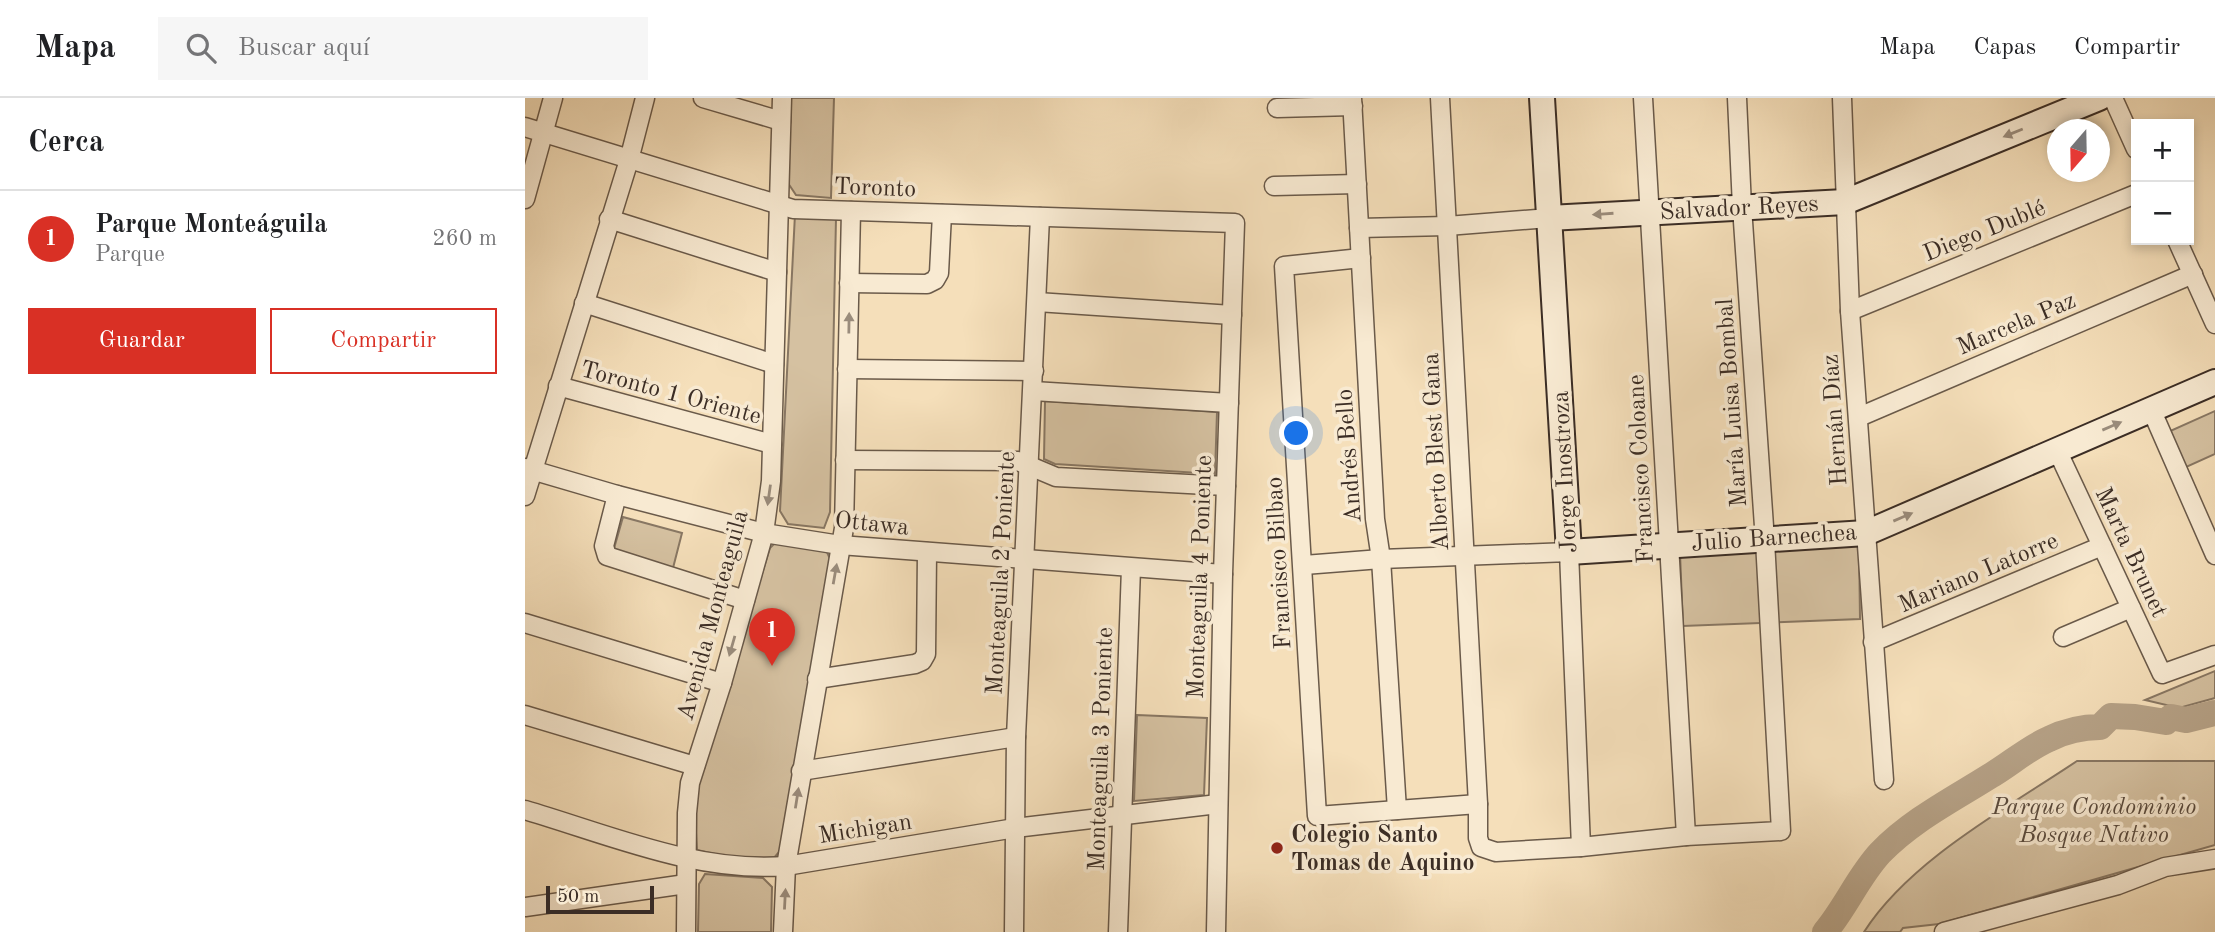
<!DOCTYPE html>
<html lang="es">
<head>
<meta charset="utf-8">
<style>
	:root { --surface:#fff; --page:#f6f6f6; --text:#202124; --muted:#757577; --line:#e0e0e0; --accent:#d93025 }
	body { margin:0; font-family:"Old Standard TT",serif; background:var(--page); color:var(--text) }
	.controls { position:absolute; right:21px; top:21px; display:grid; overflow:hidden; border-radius:0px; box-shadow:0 4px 10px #0003 }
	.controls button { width:63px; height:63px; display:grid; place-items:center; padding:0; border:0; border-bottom:2px solid var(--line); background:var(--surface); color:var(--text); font:35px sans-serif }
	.compass { position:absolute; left:1522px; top:21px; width:63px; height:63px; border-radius:50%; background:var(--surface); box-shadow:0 4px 10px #0003; rotate:200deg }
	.scale { position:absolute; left:21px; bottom:18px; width:108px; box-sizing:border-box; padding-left:7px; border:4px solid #3b2d25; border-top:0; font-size:19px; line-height:24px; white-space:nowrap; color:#3b2d25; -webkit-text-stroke:5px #f8ead2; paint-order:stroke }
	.you { position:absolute; left:772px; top:336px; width:24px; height:24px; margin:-18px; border:5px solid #fff; border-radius:50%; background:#1a73e8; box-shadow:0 0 0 10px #1a73e833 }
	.badge { display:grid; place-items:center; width:46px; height:46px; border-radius:50%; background:var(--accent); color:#fff; font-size:23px; font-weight:700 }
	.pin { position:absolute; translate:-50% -58px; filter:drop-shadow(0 2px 4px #0008) }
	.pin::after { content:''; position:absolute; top:37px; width:24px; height:21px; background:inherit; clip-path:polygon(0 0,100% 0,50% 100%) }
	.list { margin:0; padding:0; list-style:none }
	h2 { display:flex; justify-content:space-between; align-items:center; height:91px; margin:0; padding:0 28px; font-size:30px }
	h2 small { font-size:23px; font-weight:400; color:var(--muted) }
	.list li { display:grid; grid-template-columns:46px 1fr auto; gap:21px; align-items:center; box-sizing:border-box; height:98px; padding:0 28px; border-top:2px solid var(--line) }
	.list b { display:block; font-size:26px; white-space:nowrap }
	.list p { margin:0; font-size:23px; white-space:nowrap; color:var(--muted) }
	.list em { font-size:23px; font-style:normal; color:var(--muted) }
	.actions { display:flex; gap:14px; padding:21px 28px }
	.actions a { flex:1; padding:16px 0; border:2px solid var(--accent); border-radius:0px; text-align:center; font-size:24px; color:var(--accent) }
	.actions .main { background:var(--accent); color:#fff }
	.icon { flex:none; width:38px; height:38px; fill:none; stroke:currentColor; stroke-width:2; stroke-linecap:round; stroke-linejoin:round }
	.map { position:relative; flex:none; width:1690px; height:834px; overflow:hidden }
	header { display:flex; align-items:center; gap:42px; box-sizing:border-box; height:98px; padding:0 35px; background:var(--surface); border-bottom:2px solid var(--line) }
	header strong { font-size:33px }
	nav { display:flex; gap:38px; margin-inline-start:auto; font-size:24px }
	.search { width:490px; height:63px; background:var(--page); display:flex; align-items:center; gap:18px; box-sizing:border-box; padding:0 24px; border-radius:0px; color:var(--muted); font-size:26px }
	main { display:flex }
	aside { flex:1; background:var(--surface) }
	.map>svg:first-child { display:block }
</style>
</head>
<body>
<header>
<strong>Mapa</strong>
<div class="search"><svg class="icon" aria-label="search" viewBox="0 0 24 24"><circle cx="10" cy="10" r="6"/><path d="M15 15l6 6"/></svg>Buscar aquí</div>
<nav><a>Mapa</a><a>Capas</a><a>Compartir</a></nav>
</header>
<main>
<aside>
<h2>Cerca<small></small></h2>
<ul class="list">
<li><span class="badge">1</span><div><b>Parque Monteáguila</b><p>Parque</p></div><em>260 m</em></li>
</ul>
<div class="actions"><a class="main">Guardar</a><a>Compartir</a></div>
</aside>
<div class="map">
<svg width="1690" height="834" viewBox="0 0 1690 834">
	<rect width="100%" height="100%" fill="#f5dfba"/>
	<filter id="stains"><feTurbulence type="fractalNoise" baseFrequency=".00286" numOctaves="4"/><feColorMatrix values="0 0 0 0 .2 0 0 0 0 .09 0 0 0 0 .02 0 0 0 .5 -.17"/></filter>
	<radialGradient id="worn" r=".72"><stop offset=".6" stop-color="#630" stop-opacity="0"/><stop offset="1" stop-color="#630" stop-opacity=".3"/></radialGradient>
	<g fill="#d5c1a1" stroke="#887763" stroke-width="2">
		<path d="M 266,0 L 309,0 L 306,100 L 271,97 L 263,85 Z"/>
		<path d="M 270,116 L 311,120 L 305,414 L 299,430 L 263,426 L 255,413 Z"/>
		<path d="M 520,303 L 692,314 L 690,376 L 530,366 L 519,361 Z"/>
		<path d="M 1690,313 L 1690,356 L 1659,370 L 1643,334 Z"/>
		<path d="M 98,419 L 157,435 L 148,470 L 88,454 Z"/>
		<path d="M 250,445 L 301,452 L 306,463 L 255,753 L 248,761 L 222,763 L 172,752 L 169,700 L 172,683 L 245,450 Z"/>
		<path d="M 1334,446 L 1335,521 L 1158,528 L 1155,455 Z"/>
		<path d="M 1690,573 L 1690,600 L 1654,610 L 1620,602 Z"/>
		<path d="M 612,617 L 682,620 L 679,697 L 609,703 Z"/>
		<path d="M 1552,663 L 1690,663 L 1690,747 L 1414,826 L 1378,830 L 1375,834 L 1339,834 C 1385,762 1482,710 1552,663 Z"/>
		<path d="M 180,776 L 238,780 L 247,789 L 246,834 L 173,834 L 174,786 Z"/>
	</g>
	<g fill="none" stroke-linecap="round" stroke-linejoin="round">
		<path stroke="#b6a287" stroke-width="26" d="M 1300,834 C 1321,809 1333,779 1355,755 C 1387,722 1427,702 1465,678 C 1484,667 1503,650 1524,641 C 1540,633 1558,629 1575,629 L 1586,618 L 1610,619 L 1641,624 L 1646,619 L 1661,622 L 1690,615"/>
		<defs>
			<g id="street">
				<path d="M 178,0 L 256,23"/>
				<path d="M 827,0 L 850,421 L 856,461 L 872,712"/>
				<path d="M 915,0 L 953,706 L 953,740 L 956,749 L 971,754 L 1056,749 L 1161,738 L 1256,733 L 1240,443 L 1217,109 L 1212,0"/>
				<path d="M 1118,0 L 1161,738"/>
				<path d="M 1317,0 L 1325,213 L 1359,682"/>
				<path d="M 1588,0 L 1611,51"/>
				<path d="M 752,10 L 828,8"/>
				<path d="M 0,29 L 268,111 L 710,125 L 698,476 L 691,834"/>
				<path d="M 749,88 L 832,86"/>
				<path d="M 0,101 L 28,0"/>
				<path d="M 84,121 L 252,174"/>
				<path d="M 834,130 L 922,128 L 1024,120"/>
				<path d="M 1652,142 L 1690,226"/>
				<path d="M 836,160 L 759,168 L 792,718 L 953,706"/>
				<path d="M 324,185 L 402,186 L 410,182 L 414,175 L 417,116"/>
				<path d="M 512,204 L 707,217"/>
				<path d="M 59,205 L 249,266"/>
				<path d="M 1325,213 L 1611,96"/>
				<path d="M 322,271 L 509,273"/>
				<path d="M 33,288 L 247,346"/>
				<path d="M 508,293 L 704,305"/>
				<path d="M 1626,311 L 1690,457"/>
				<path d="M 1334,319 L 1668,176"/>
				<path d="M 1532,352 L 1637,576 L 1690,557"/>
				<path d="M 320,362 L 493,363 L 531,379 L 701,388"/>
				<path d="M 0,370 L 92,397 L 239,435 L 315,447 L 698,476"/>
				<path d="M 92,397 L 79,448 L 82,458 L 220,502"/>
				<path d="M 0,398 L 104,62 L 120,0"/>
				<path d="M 779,467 L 856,461 L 1044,454 L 1056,749"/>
				<path d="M 0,525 L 197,585"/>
				<path d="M 1538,539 L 1606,510"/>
				<path d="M 1348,544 L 1577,448"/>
				<path d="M 292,581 L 390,566 L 397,563 L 401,556 L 402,454"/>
				<path d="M 0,617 L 170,668"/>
				<path d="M 276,673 L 491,639"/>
				<path d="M 0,712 C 85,737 172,775 261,768 L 490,730 L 693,706"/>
				<path d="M 0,809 L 161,786"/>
				<path d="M 161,834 L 162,715 L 165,685 L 197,585 L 239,435 L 246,383 L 257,0"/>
				<path d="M 258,834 L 261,768 L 319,430 L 326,113"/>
				<path d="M 489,834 L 491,639 L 515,119"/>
				<path d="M 593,834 L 606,470"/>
				<path d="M 1419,834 L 1593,787 L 1640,769 L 1690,761"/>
			</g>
			<g id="secondary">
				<path d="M 1017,0 L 1044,454 L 1341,435 L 1690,284"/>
				<path d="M 1024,120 L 1320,104 L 1574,0"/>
			</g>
		</defs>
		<use href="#street" stroke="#6a5a4a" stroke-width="21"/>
		<use href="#secondary" stroke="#3b2d25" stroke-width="28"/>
		<use href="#street" stroke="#f8ead2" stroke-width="18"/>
		<use href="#secondary" stroke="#f8ead2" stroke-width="24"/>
	</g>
	<defs><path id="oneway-solid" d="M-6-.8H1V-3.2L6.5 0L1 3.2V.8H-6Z" transform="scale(1.75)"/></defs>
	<g fill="#9a8c7c">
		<use href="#oneway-solid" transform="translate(1488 35) rotate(158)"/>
		<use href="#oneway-solid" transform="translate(1078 116) rotate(176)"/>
		<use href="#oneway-solid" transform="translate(324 225) rotate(-89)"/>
		<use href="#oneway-solid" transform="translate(1587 328) rotate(-23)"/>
		<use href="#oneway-solid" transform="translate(244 397) rotate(98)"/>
		<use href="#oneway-solid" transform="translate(1378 419) rotate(-23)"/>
		<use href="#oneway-solid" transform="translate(310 476) rotate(-80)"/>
		<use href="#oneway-solid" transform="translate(207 548) rotate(106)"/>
		<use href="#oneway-solid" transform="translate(272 700) rotate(-81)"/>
		<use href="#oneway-solid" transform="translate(260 801) rotate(-87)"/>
	</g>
	<circle fill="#8f2418" stroke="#f8ead2" stroke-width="2.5" cx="752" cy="750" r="7"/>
	<g text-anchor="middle" stroke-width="7" stroke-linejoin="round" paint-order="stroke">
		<g font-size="24" fill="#3b2d25" stroke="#f8ead2">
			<text transform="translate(350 89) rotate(2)" y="8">Toronto</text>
			<text transform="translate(1214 109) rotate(-3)" y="8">Salvador Reyes</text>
			<text transform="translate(1459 132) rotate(-22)" y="8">Diego Dublé</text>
			<text transform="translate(1491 225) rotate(-23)" y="8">Marcela Paz</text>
			<text transform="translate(146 294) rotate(15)" y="8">Toronto 1 Oriente</text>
			<text transform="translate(1206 305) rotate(-94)" y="8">María Luisa Bombal</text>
			<text transform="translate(1309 322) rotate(-94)" y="8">Hernán Díaz</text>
			<text transform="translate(910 354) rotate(-93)" y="8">Alberto Blest Gana</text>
			<text transform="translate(823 358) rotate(-94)" y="8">Andrés Bello</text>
			<text transform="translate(1115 371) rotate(-93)" y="8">Francisco Coloane</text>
			<text transform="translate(1039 374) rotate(-93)" y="8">Jorge Inostroza</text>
			<text transform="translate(347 425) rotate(6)" y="8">Ottawa</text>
			<text transform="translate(1249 439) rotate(-4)" y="8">Julio Barnechea</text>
			<text transform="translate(1607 454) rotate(65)" y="8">Marta Brunet</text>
			<text transform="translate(753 465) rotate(-93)" y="8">Francisco Bilbao</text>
			<text transform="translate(1453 474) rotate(-23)" y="8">Mariano Latorre</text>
			<text transform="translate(475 475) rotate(-87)" y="8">Monteaguila 2 Poniente</text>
			<text transform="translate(674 479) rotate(-88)" y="8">Monteaguila 4 Poniente</text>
			<text transform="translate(187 517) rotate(-75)" y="8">Avenida Monteaguila</text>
			<text transform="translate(575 651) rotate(-88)" y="8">Monteaguila 3 Poniente</text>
			<text transform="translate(340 730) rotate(-9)" y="8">Michigan</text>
		</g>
		<g font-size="24" font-style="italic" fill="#5a4b3e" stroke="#f8ead2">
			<text x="1569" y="716">Parque Condominio<tspan x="1569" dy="28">Bosque Nativo</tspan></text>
		</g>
		<g font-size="24" font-weight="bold" fill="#3b2d25" stroke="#f8ead2" text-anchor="start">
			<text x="766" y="744">Colegio Santo<tspan x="766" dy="28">Tomas de Aquino</tspan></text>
		</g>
	</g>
	<rect width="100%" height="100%" filter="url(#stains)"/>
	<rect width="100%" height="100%" fill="url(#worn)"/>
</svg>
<div class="controls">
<button>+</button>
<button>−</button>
</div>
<svg class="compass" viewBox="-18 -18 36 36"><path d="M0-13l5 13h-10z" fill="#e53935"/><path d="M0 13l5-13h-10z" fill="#757577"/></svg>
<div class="scale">50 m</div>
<div class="you"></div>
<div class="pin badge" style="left:247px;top:568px">1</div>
</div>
</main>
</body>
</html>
